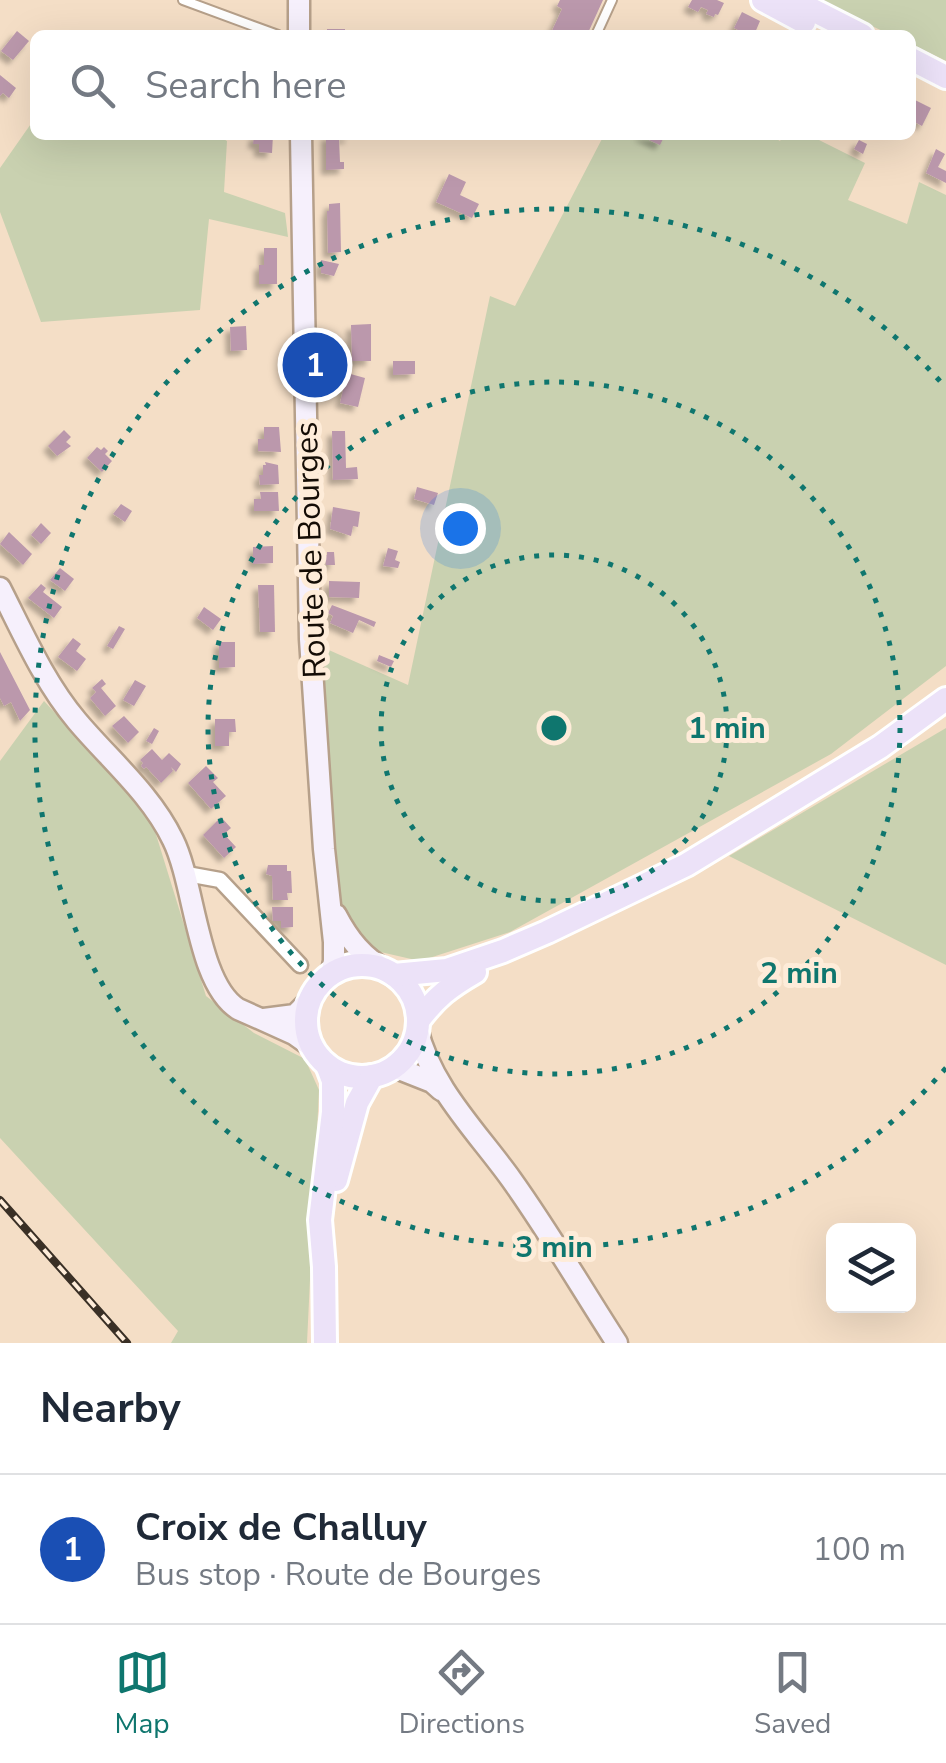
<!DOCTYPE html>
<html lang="en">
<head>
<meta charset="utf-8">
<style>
	:root { --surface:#fff; --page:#f6f6f7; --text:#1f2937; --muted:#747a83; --line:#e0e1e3; --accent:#0f766e }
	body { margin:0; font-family:"Nunito Sans",sans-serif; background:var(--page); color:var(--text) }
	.controls { position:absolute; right:30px; bottom:30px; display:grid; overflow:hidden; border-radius:15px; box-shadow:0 10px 40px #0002 }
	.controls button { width:90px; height:90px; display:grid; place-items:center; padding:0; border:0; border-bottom:2px solid var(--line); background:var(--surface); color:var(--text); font:50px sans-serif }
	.you { position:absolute; left:460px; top:528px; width:35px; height:35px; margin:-25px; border:8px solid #fff; border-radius:50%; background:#1a73e8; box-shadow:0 0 0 15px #1a73e833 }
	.badge { display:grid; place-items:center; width:65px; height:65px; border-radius:50%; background:var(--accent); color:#fff; font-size:32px; font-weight:700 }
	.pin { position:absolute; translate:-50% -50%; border:5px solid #fff; box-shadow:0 2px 10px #0006 }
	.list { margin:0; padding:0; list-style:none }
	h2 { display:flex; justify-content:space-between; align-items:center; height:130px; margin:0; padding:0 40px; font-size:42px }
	h2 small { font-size:32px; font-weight:400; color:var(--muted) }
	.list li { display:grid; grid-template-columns:65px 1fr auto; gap:30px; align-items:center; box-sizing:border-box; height:150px; padding:0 40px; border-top:2px solid var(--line) }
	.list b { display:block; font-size:38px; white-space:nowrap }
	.list p { margin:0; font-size:32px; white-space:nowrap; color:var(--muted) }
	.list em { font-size:32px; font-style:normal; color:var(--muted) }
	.icon { flex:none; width:55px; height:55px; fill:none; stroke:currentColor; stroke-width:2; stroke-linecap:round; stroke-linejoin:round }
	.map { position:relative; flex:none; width:946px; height:1343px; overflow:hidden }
	.search { position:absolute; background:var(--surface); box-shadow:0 10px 40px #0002; left:30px; right:30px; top:30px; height:110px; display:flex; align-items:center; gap:25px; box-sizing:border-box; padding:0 35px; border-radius:15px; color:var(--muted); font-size:38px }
	.sheet { height:280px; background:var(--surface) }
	nav { display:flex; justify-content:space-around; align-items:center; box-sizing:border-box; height:140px; border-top:2px solid var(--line); background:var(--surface); font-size:28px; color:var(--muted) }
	nav a { display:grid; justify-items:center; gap:5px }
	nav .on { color:var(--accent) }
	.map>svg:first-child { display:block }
</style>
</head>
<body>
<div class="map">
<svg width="946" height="1343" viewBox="0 0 946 1343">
	<defs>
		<filter id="shadow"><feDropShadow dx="-5" dy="5" stdDeviation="2.5" flood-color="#0004"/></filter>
	</defs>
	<rect width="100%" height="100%" fill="#f4dec6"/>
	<g fill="#c9d1b0">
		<path d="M 817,0 L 946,0 L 946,61 L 911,44 L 911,35 L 891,35 Z"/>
		<path d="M 35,118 L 35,135 L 216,135 L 227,141 L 224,192 L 285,213 L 288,237 L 209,219 L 200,310 L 41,322 L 0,212 L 0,168 Z"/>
		<path d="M 604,135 L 769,135 L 780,141 L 784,135 L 809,135 L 865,163 L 848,200 L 907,224 L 919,182 L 946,195 L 946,666 L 831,754 L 510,932 L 420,961 L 376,951 L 337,906 L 322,647 L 408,685 L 490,296 L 515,306 Z"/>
		<path d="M 44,701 L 150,815 L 206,996 L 254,1033 L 305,1059 L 319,1090 L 307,1343 L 171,1343 L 178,1331 L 0,1138 L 0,761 Z"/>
		<path d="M 946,728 L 946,965 L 729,856 Z"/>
	</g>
	<g fill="#bb98ac" filter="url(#shadow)">
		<path d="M 560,0 L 603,0 L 587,35 L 550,35 L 562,9 L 557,6 Z"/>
		<path d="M 692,0 L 717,0 L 724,3 L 718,15 L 715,14 L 714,17 L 706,14 L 708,10 L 701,7 L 698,12 L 688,7 Z"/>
		<path d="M 742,12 L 760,21 L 754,35 L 743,35 L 744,33 L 734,28 Z"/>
		<rect x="327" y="29" width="18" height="6"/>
		<path d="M 17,31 L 29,41 L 13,60 L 1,51 Z"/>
		<path d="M 0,75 L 16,88 L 9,98 L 3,93 L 0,96 Z"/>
		<path d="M 911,98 L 931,108 L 922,126 L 911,120 Z"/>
		<path d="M 254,135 L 273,135 L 272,153 L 259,152 L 259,144 L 253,144 Z"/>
		<path d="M 326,135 L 350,135 L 350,138 L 339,139 L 340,162 L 344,162 L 344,169 L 326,170 Z"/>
		<path d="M 638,135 L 665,135 L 660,145 Z"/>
		<path d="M 859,140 L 867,144 L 863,154 L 854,149 Z"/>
		<path d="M 936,149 L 945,154 L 938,167 L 946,171 L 946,183 L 926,173 Z"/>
		<path d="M 449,174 L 466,182 L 460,195 L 479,204 L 472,218 L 436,202 Z"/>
		<path d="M 340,203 L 341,252 L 328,253 L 327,211 L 329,211 L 329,204 Z"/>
		<path d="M 264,248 L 277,248 L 277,284 L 259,284 L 259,265 L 264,265 Z"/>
		<path d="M 321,260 L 339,264 L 334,276 L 321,273 Z"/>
		<path d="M 371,324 L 371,361 L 352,361 L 351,325 Z"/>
		<path d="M 246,326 L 247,350 L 231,351 L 230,327 Z"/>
		<path d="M 393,361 L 415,361 L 415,374 L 393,375 Z"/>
		<path d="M 347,373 L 365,378 L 358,407 L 340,403 Z"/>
		<path d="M 264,427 L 279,427 L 281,452 L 258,451 L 258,439 L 264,439 Z"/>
		<path d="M 64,430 L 71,437 L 66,442 L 71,446 L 57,456 L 48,446 Z"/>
		<path d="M 332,431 L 345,431 L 346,468 L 357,467 L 358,479 L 333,480 Z"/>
		<path d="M 97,447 L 101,450 L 104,447 L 108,451 L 105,454 L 112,461 L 102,472 L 87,458 Z"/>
		<path d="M 265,462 L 278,465 L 279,484 L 260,485 L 259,475 L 263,475 L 263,465 L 266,465 Z"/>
		<path d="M 417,487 L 438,493 L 434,505 L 414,499 Z"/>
		<path d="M 260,492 L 278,492 L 279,511 L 254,511 L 254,499 L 261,499 Z"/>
		<path d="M 121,504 L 132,511 L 125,522 L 113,514 Z"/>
		<path d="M 333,507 L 360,512 L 358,527 L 353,526 L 351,536 L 330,529 Z"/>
		<path d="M 41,523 L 51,533 L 41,544 L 31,535 Z"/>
		<path d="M 9,532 L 32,554 L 23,565 L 0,544 Z"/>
		<path d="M 273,546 L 273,563 L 253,564 L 253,547 Z"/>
		<path d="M 388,548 L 398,551 L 395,560 L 400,562 L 398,568 L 383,566 Z"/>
		<path d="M 327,552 L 334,552 L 335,565 L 326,565 L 325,556 L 327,555 Z"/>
		<path d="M 60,568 L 74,579 L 65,591 L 50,580 Z"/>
		<path d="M 329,581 L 360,582 L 359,598 L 329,597 Z"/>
		<path d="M 41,584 L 46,588 L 43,592 L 62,607 L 54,618 L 28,598 Z"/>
		<path d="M 258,585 L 274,585 L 275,632 L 260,632 Z"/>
		<path d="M 332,605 L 376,622 L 374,627 L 359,620 L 353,633 L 330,623 L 333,616 L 328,613 Z"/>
		<path d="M 204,607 L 221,619 L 213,630 L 197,618 Z"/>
		<path d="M 119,626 L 125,629 L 113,649 L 107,646 Z"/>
		<path d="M 73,638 L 81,644 L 76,651 L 86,659 L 77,671 L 58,657 Z"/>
		<path d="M 219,642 L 235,642 L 235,667 L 219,668 Z"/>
		<path d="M 0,652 L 30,710 L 20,721 L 11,702 L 4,706 L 0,698 Z"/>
		<path d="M 379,655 L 394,661 L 391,667 L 377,661 Z"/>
		<path d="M 102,679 L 106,684 L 101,688 L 116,706 L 105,716 L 90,698 L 96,692 L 92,688 Z"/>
		<path d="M 135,680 L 146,686 L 134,706 L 123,700 Z"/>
		<path d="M 124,716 L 139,732 L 128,743 L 112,726 Z"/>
		<path d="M 215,719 L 235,719 L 236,732 L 229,732 L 229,746 L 215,746 Z"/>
		<path d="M 154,728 L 159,731 L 152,744 L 146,741 Z"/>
		<path d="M 152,749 L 162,760 L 169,753 L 181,764 L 176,772 L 171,767 L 173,771 L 161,783 L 146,767 L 144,769 L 141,766 L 143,763 L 140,760 Z"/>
		<path d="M 206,766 L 218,778 L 213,782 L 226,796 L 211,809 L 188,783 Z"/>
		<path d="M 221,817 L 231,828 L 224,834 L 236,847 L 224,858 L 203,835 Z"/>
		<path d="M 268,865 L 287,865 L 287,871 L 291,871 L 292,893 L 287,893 L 288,900 L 273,900 L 272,876 L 266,874 Z"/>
		<path d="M 272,907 L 293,907 L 293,927 L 281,928 L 281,921 L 273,921 Z"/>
	</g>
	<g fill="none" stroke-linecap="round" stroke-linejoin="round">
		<defs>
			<g id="lane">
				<path d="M 183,0 L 278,35"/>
				<path d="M 596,35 L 612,0"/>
			</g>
			<path id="street" d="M 187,874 L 220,880 L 300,965"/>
			<g id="secondary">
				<path d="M 299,0 L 299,35"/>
				<path d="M 301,135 L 310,639 L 324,849 L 334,942 L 334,961 L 331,975"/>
				<path d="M 0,588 C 23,633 44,682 77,721 C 109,759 151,794 173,840 C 195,884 197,983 238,1009 L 294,1034 L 311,1046"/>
				<path d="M 336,915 C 349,940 363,957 387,971"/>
				<path d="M 264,1019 L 295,1015 L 310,1000"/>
				<path d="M 417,1028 C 430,1086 478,1133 511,1179 C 549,1232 582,1289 617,1343"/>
				<path d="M 394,1067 L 432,1082 L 441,1090"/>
			</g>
			<g id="primary">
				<path d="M 763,0 L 804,22"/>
				<path d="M 793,0 L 862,35"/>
				<path d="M 911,59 L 946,77"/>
				<circle cx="362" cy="1021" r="56"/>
				<path d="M 394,975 L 447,970 L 503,951 L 547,932 L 686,865 L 880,747 L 946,699"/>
				<path d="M 418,1021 C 436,997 449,987 475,972"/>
				<path d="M 336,1180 L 357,1103 L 372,1076"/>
				<path d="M 325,1343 L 324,1267 L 320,1220 L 333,1112 L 333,1081 L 327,1065"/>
			</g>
		</defs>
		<use href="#lane" stroke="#b6a08a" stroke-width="12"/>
		<use href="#street" stroke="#b6a08a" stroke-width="19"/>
		<use href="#secondary" stroke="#b6a08a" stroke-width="25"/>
		<use href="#primary" stroke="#fff" stroke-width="28"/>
		<use href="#lane" stroke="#fff" stroke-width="8"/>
		<use href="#street" stroke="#fff" stroke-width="14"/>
		<use href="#secondary" stroke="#f6f0fc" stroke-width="20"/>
		<use href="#primary" stroke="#ece2f8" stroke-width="22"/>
		<defs>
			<path id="rail" d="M 0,1200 L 127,1343"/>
		</defs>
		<use href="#rail" stroke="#3a3026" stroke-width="8"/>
		<use href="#rail" stroke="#feecd9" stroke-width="4" stroke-dasharray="11" stroke-linecap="butt"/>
	</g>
	<g fill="none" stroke="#0f766e" stroke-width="5" stroke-dasharray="5 10">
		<circle cx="554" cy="728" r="173"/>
		<circle cx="554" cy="728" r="346"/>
		<path d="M946 1068A519 519 0 1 1 946 388"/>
	</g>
	<g text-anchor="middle" stroke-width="10" stroke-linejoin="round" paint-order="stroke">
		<g font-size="32" fill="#140c05" stroke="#feecd9">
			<text transform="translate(310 550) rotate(-92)" y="11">Route de Bourges</text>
		</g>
	</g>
	<circle cx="554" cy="728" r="15" fill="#0f766e" stroke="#feecd9" stroke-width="5"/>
	<g font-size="30" text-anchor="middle" font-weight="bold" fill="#0f766e" stroke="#feecd9" stroke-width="10" stroke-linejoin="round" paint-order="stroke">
		<text x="727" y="738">1 min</text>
		<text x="799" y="983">2 min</text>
		<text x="554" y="1257">3 min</text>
	</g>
</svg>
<div class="controls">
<button><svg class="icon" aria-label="layers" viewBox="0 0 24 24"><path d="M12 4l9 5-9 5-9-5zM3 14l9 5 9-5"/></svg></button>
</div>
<div class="you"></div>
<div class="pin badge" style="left:315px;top:365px;background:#1a4fb4">1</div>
<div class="search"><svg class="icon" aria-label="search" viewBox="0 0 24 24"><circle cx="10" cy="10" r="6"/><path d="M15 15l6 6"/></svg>Search here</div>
</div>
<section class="sheet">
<h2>Nearby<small></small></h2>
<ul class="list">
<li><span class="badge" style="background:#1a4fb4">1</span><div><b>Croix de Challuy</b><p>Bus stop · Route de Bourges</p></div><em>100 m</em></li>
</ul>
</section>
<nav>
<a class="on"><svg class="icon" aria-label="map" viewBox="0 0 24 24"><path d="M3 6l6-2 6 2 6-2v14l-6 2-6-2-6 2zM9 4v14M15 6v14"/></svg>Map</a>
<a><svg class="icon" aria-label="directions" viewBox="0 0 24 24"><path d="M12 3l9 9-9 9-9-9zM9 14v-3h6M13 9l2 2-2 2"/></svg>Directions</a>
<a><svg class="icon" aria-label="saved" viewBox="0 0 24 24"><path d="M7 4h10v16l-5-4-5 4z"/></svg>Saved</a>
</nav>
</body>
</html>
